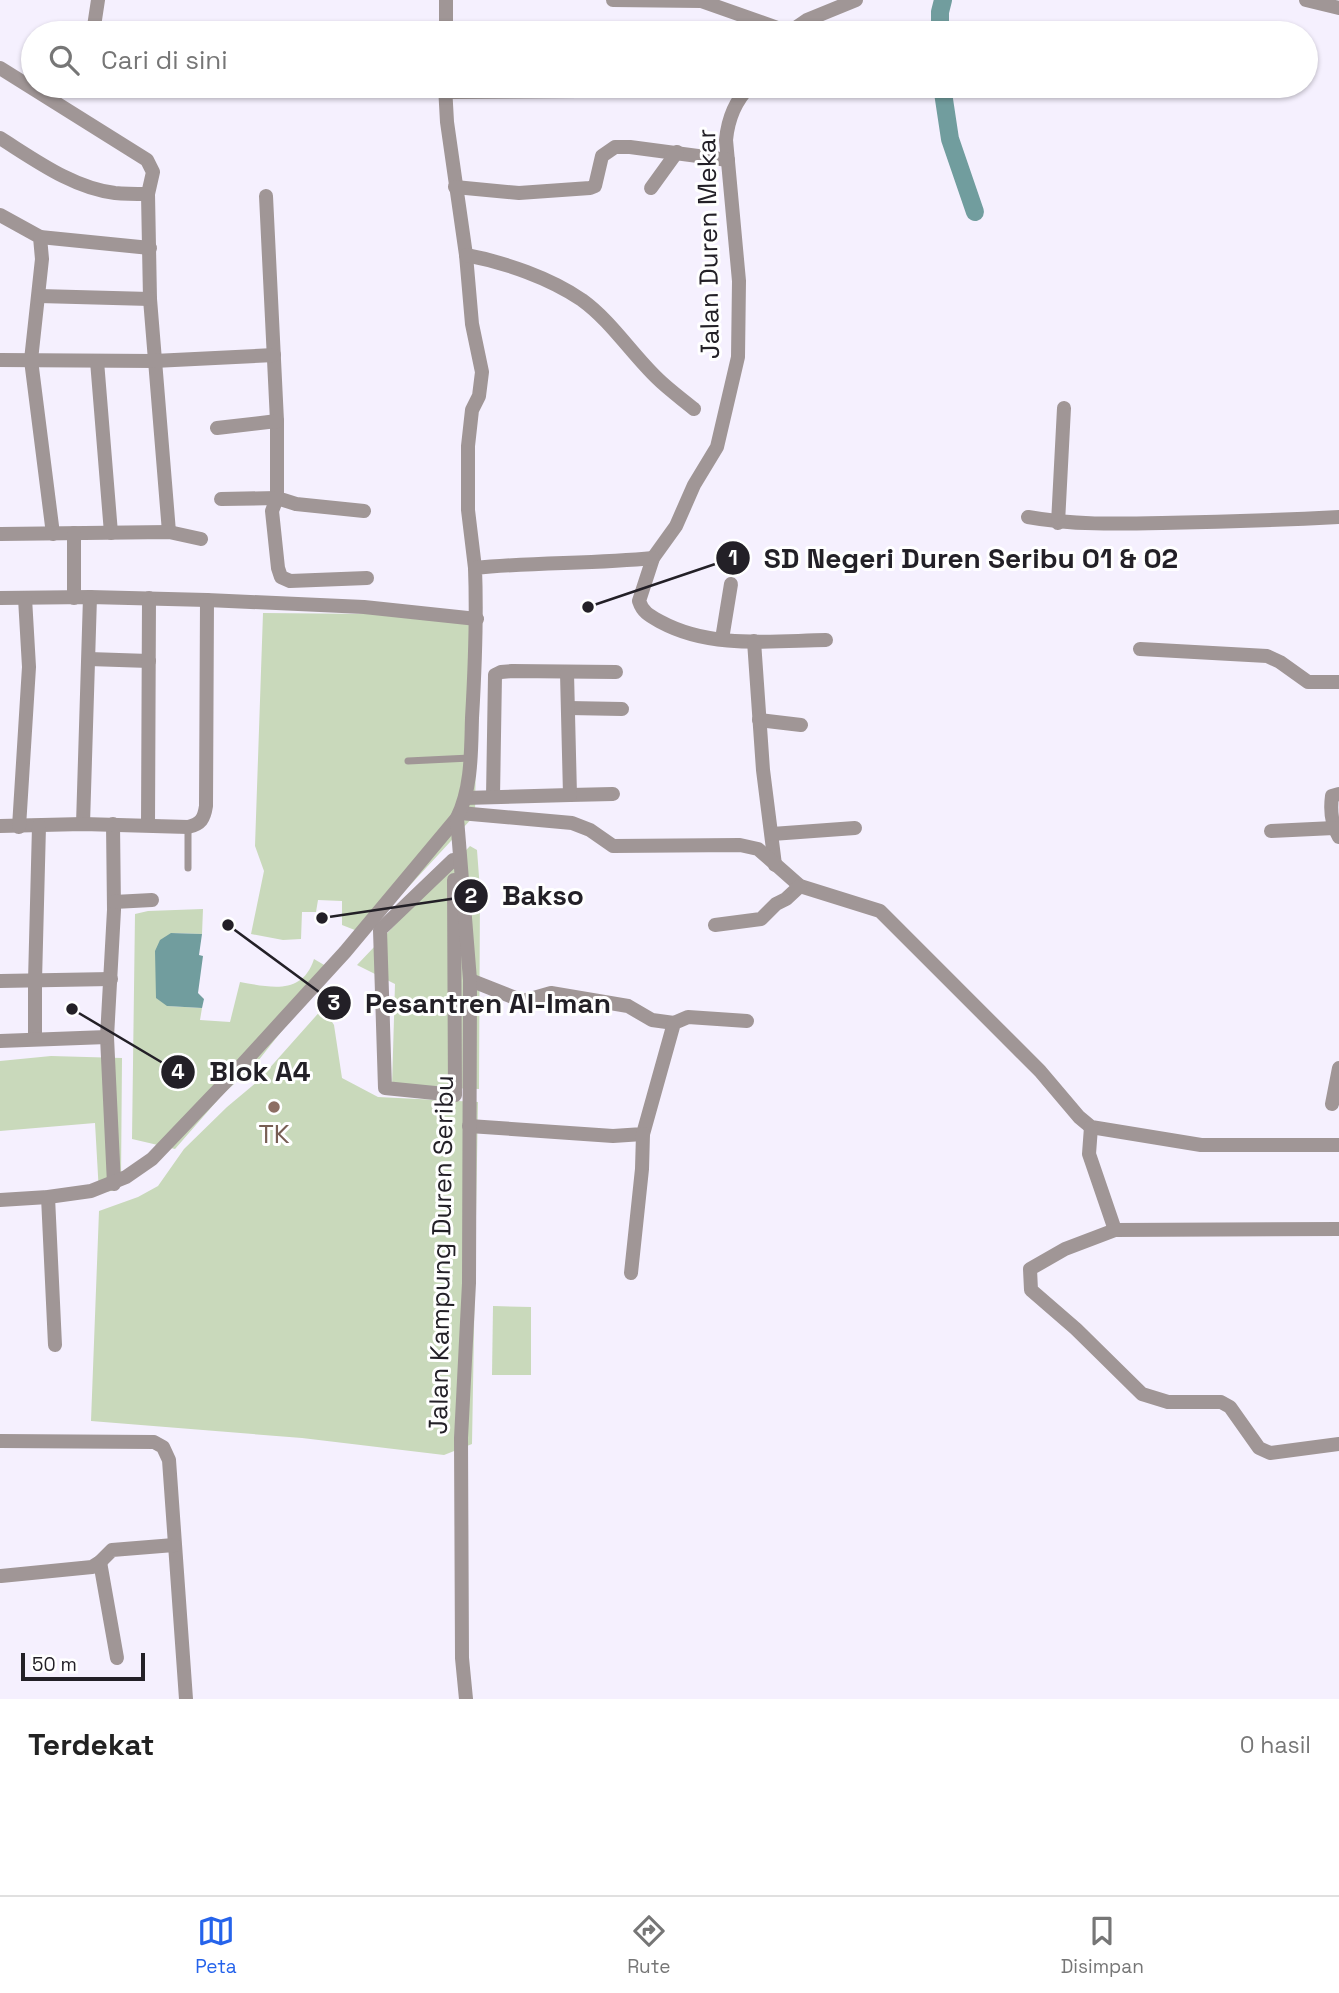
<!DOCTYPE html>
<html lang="id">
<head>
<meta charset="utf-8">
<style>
	:root { --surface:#fff; --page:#f2f2f2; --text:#222; --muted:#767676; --line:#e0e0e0; --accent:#2563eb }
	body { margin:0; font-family:"Space Grotesk",sans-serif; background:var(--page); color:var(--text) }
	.scale { position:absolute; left:21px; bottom:18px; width:124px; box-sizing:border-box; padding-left:7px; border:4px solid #232027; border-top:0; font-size:19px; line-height:24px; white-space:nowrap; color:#232027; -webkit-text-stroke:5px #fff; paint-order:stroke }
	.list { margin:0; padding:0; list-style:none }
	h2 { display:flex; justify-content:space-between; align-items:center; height:91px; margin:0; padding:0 28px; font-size:30px }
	h2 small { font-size:23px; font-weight:400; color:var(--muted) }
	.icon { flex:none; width:38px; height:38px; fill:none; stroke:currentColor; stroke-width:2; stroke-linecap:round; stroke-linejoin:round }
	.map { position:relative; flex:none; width:1339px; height:1699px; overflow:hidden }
	.search { position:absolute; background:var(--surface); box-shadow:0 2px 5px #0004; left:21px; right:21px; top:21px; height:77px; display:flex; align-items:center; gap:18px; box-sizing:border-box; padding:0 24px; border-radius:38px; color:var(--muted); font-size:26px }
	.sheet { height:196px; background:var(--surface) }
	nav { display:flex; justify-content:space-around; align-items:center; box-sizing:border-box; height:98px; border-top:2px solid var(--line); background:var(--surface); font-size:19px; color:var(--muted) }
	nav a { display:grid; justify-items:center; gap:4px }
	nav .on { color:var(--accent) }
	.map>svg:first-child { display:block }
</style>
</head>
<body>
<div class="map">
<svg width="1339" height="1699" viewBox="0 0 1339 1699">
	<rect width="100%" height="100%" fill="#f5f0fe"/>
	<g fill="#c9d9bb">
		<path d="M 263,613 L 374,614 L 478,625 L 475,815 L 365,934 L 342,925 L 342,901 L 318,900 L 316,912 L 302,912 L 301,939 L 283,940 L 251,934 L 264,871 L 255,846 Z"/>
		<path d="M 470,846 L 477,850 L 480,890 L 479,1089 L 392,1086 L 395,984 L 357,965 Z"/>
		<path d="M 203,909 L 202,934 L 171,933 L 167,1006 L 202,1008 L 200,1020 L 230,1022 L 240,982 C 270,987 302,996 314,959 L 331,969 L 254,1066 L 223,1094 L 175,1149 L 132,1139 L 135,914 L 148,911 Z"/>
		<path d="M 323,1008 L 334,1025 L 342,1078 L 378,1097 L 478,1102 L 472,1444 L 444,1455 L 302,1438 L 91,1421 L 99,1211 L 138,1197 L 158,1186 L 184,1149 L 227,1107 L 258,1081 Z"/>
		<path d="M 51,1056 L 122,1058 L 121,1179 L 117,1190 L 99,1193 L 95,1123 L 0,1131 L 0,1061 Z"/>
		<path d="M 493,1306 L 531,1307 L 531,1375 L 492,1375 Z"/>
	</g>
	<path fill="#719d9e" d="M 171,933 L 202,934 L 199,955 L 203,956 L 198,993 L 204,999 L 202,1008 L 167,1006 L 156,998 L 155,951 L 160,940 Z"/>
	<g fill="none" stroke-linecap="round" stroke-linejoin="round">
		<g stroke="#719d9e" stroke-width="18">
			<path d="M 940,33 L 940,12 L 943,0"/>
			<path d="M 942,86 L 950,139 L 975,212"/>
		</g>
		<g stroke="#a09696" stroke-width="7">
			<path d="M 408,761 L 470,758"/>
			<path d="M 188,827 L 188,868"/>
		</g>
		<g stroke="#a09696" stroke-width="14">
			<path d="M 613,0 L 701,1 L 789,32"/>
			<path d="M 1306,0 L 1339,8"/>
			<path d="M 93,33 L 98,0"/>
			<path d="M 446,33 L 446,0"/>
			<path d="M 788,33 L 807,20 L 856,0"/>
			<path d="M 0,68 L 147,160 L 153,172 L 148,194 L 150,299 L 169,532"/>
			<path d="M 445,86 L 447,122 L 466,255 L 472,324 L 482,372 L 479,396 L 472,410 L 468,446 L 468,510 L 475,568"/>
			<path d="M 750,86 C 735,101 728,118 726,140 L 739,281 L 738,357 L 717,447 L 694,485 L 676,526 L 653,558 L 639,601 C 643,613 650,616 661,622 C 711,649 771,641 826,640"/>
			<path d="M 445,92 L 578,91"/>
			<path d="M 0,138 C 35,160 73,188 115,193 C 126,194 137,194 148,194"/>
			<path d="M 455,187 L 519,193 L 590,188 L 595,186 L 602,156 L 615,147 L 630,147 L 728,160"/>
			<path d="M 651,188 L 677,152"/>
			<path d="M 266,196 L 277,421 L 277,498 L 296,504 L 364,511"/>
			<path d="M 0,215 L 40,237 L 42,259 L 31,360 L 53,534"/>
			<path d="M 40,237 L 150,248"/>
			<path d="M 466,255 C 504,262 550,278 582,300 C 611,321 631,353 657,378 C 668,389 682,399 694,409"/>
			<path d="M 39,296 L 150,299"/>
			<path d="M 0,360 L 154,361 L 274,355"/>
			<path d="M 97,361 L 111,533"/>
			<path d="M 217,428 L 277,421"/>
			<path d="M 221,499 L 277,498 L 272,511 L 278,568 L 281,577 L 290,581 L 367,578"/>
			<path d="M 1028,517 C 1072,525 1117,524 1162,523 C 1221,522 1280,520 1339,517"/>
			<path d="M 1058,523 L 1064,408"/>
			<path d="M 0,534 L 169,532 L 201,539"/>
			<path d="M 0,598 L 90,597 L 207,600 L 364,607 L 477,619"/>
			<path d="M 74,598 L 74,533"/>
			<path d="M 722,639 L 731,584"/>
			<path d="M 754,641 L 763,770 L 775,865"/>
			<path d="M 1140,649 L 1267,656 L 1280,662 L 1308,682 L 1339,682"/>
			<path d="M 89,659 L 149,661"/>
			<path d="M 569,708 L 622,709"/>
			<path d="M 759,720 L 801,725"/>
			<path d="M 1339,794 L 1332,796 C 1330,811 1331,824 1339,837"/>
			<path d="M 570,795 L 613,794"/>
			<path d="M 493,797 L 495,675 L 501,672 L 512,671 L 616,672"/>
			<path d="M 465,798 L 570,795 L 567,673"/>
			<path d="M 460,813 L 572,823 L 590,830 L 613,846 L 740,845 L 758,849 L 800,886 L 880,911 L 1040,1071 L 1079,1117 L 1091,1127 L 1201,1145 L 1339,1145"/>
			<path d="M 83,824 L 90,597"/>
			<path d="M 113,824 L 114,910 L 107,1037 L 114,1184"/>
			<path d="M 148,825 L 149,598"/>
			<path d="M 0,826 L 83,824 L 188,827 C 201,824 204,819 206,806 L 207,600"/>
			<path d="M 19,827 L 29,667 L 25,598"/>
			<path d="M 1271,831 L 1334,828"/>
			<path d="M 772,834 L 855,828"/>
			<path d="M 453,860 L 380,930 L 385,1088 L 455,1095 L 454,880"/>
			<path d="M 114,902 L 152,900"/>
			<path d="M 715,925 L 761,919 L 776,904 L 786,899 L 800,886"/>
			<path d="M 470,980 L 523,1001 L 551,993 L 628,1006 L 652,1020 L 674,1023"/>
			<path d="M 0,981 L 111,979"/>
			<path d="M 35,1039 L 35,981 L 39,826"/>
			<path d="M 0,1041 L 107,1037"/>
			<path d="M 1332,1104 L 1339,1068"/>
			<path d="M 469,1126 L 613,1136 L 643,1134 L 674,1023 L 688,1017 L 747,1021"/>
			<path d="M 1091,1127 L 1089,1154 L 1115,1230"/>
			<path d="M 48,1197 L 55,1345"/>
			<path d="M 0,1200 L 48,1197 L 91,1191 L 126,1177 L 152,1159 L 238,1069 L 345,952 L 457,818"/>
			<path d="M 1339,1229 L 1115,1230 L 1065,1249 L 1030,1269 L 1031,1290 L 1076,1329 L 1142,1394 L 1168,1402 L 1221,1402 L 1230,1407 L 1259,1448 L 1270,1453 L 1339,1444"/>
			<path d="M 631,1273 L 642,1169 L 643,1134"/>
			<path d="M 0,1441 L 154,1442 L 163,1447 L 169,1460 L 186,1699"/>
			<path d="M 100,1562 L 117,1658"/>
			<path d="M 1,1576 L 92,1567 L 100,1562 L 112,1550 L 174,1545"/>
			<path d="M 466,1699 L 462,1658 L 461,1438 L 469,1283 L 470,980 L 457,818 C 472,788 471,751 472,718 C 475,667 477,618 475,568 C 534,562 593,564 653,558"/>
		</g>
	</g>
	<circle fill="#8d6e63" stroke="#fff" stroke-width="2.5" cx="274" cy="1107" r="7"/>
	<g text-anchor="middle" stroke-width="6" stroke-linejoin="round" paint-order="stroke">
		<g font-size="26" fill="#232027" stroke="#fff">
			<text transform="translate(708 244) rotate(-91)" y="9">Jalan Duren Mekar</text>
			<text transform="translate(441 1255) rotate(-89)" y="9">Jalan Kampung Duren Seribu</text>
		</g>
		<g font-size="26" fill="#785e54" stroke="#fff">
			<text x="274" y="1143">TK</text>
		</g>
	</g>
	<path fill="none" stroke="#232027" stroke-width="2.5" d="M588 607L733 558M322 918L471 896M228 925L334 1003M72 1009L178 1072"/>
	<g fill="#232027" stroke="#fff" stroke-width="2.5">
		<circle cx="588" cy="607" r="7"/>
		<circle cx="322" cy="918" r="7"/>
		<circle cx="228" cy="925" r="7"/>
		<circle cx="72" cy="1009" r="7"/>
		<circle cx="733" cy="558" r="18"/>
		<circle cx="471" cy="896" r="18"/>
		<circle cx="334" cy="1003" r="18"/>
		<circle cx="178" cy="1072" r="18"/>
	</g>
	<g font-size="21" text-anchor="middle" font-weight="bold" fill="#fff">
		<text x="733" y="565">1</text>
		<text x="471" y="903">2</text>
		<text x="334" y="1010">3</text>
		<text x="178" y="1079">4</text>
	</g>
	<g font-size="28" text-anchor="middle" font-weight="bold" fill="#232027" stroke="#fff" stroke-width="6" stroke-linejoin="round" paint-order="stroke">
		<text x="971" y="568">SD Negeri Duren Seribu 01 &amp; 02</text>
		<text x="543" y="905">Bakso</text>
		<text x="488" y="1013">Pesantren Al-Iman</text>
		<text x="260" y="1081">Blok A4</text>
	</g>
</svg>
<div class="scale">50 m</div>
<div class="search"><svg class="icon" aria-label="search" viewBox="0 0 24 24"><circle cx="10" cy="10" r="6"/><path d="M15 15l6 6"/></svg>Cari di sini</div>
</div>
<section class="sheet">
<h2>Terdekat<small>0 hasil</small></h2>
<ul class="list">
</ul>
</section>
<nav>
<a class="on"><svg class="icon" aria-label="map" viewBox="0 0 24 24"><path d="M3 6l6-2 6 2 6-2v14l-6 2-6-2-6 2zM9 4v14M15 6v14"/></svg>Peta</a>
<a><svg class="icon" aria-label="directions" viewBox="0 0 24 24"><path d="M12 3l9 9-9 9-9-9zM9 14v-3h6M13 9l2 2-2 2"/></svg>Rute</a>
<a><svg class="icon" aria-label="saved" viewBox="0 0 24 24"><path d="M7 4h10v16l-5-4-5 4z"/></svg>Disimpan</a>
</nav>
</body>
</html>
